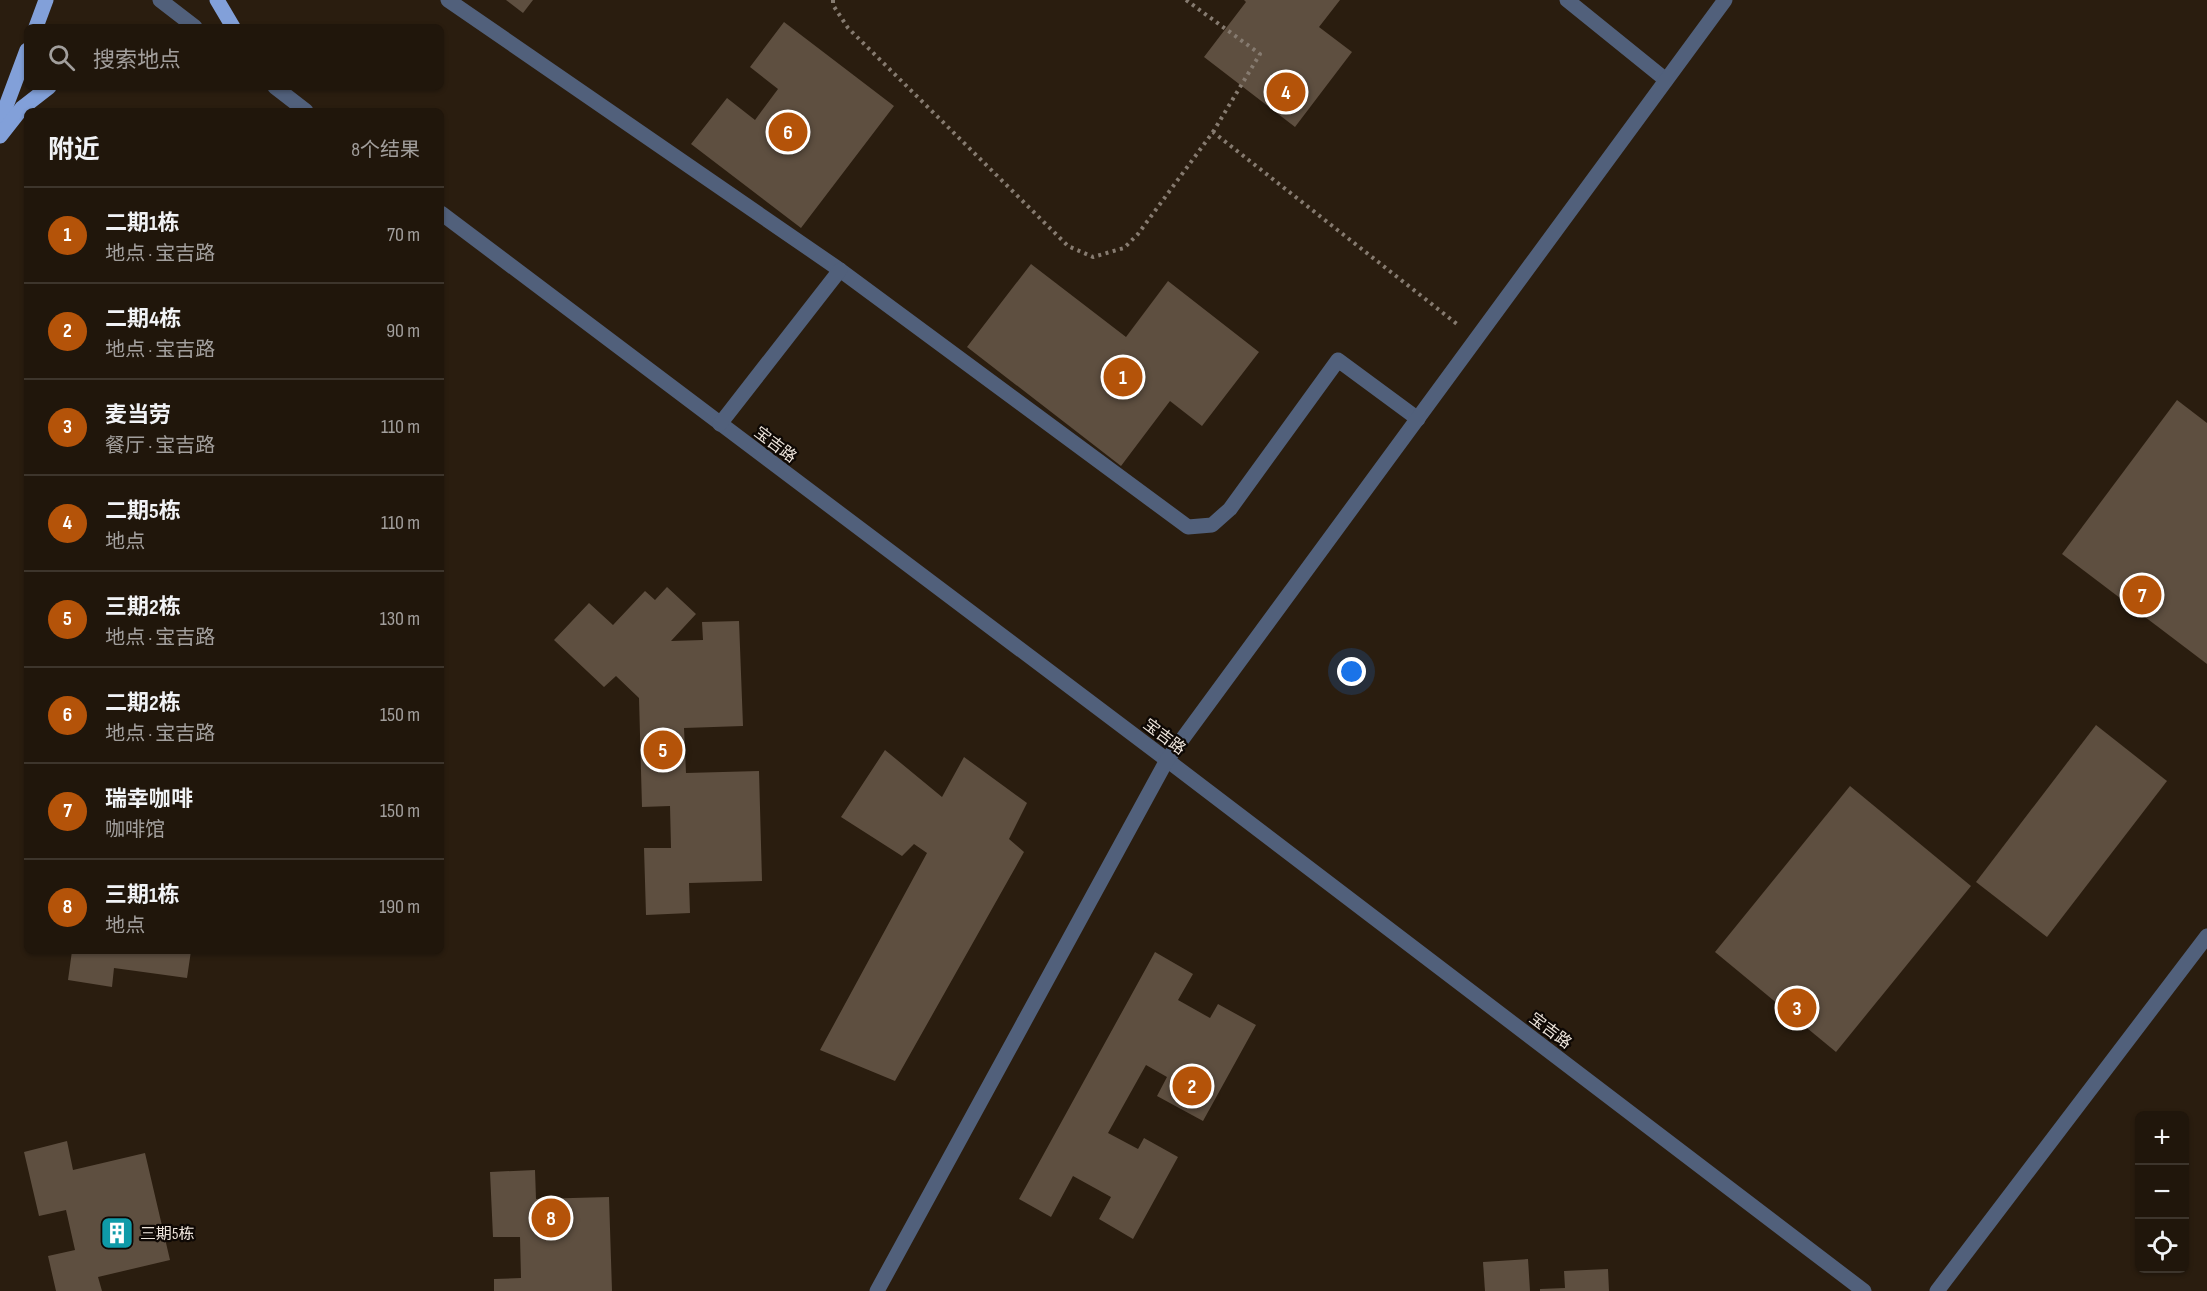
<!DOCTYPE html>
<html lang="zh">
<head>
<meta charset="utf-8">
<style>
	:root { --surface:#20160b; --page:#281f14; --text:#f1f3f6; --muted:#a29f9d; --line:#3d352c; --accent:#b45309 }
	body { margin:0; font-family:"Sofia Sans Condensed","Noto Sans SC",sans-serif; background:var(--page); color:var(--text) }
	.controls { position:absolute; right:18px; bottom:18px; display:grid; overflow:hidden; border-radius:9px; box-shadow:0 2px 4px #0004 }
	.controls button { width:54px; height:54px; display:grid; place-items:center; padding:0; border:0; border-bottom:2px solid var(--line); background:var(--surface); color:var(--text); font:30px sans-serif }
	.you { position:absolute; left:1352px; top:672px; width:21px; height:21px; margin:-15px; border:4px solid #fff; border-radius:50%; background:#1a73e8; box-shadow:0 0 0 9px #1a73e833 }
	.badge { display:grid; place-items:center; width:39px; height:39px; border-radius:50%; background:var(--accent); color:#fff; font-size:20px; font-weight:700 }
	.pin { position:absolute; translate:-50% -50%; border:3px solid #fff; box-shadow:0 2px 6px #0006 }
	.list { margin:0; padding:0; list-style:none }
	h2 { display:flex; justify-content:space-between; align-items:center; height:78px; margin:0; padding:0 24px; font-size:26px }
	h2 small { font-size:20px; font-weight:400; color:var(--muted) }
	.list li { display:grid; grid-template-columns:39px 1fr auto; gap:18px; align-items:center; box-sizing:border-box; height:96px; padding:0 24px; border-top:2px solid var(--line) }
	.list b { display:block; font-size:22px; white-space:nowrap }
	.list p { margin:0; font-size:20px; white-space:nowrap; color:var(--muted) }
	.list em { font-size:20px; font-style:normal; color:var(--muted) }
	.icon { flex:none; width:33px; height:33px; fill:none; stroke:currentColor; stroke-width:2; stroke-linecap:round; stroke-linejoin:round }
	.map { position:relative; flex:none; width:2207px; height:1291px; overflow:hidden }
	.search { position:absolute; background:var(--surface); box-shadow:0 2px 4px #0004; left:24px; top:24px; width:420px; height:66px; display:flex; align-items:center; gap:15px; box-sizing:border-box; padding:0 21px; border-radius:9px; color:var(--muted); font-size:22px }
	.panel { position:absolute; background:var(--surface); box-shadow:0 2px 4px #0004; left:24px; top:108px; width:420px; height:846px; border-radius:9px }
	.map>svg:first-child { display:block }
</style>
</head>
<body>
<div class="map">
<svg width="2207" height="1291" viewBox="0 0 2207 1291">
	<rect width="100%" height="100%" fill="#2a1d0f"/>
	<g fill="#5e4f40">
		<path d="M 506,0 L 533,0 L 523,13 Z"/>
		<path d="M 1244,0 L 1340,0 L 1319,27 L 1352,52 L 1295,127 L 1204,57 L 1246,2 Z"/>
		<path d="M 784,22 L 894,106 L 801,228 L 691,144 L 727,98 L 755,120 L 778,89 L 750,67 Z"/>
		<path d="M 1031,264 L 1126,337 L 1168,281 L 1259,352 L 1202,426 L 1170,401 L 1121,466 L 967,347 Z"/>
		<path d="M 2177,400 L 2207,423 L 2207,664 L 2062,554 Z"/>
		<path d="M 667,587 L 696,614 L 671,641 L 703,640 L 702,622 L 739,621 L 743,726 L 684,728 L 686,773 L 759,771 L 762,881 L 689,883 L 690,913 L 646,915 L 644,848 L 671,848 L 670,806 L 642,807 L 639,698 L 616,676 L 604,687 L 554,640 L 589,603 L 613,625 L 645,591 L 655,600 Z"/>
		<path d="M 2096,725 L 2167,781 L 2047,937 L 1976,882 Z"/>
		<path d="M 885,750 L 942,797 L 964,757 L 1027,803 L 1009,839 L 1024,852 L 895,1081 L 820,1050 L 927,853 L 914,844 L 902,856 L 841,817 Z"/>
		<path d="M 1850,786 L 1971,886 L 1836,1052 L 1715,952 Z"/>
		<path d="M 72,951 L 191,951 L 187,978 L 114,968 L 112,987 L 68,980 Z"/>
		<path d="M 1155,952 L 1193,974 L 1178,1000 L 1210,1018 L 1218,1004 L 1256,1025 L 1203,1121 L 1157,1096 L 1167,1077 L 1146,1065 L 1108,1133 L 1138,1149 L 1144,1138 L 1178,1157 L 1133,1239 L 1099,1219 L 1111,1197 L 1073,1176 L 1051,1217 L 1019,1199 Z"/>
		<path d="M 67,1141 L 73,1170 L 145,1153 L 170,1260 L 98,1277 L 102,1291 L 56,1291 L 48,1256 L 75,1250 L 66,1210 L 39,1216 L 24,1152 Z"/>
		<path d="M 535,1170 L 536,1199 L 609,1197 L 612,1291 L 494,1291 L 494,1279 L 521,1278 L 520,1237 L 493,1237 L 490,1172 Z"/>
		<path d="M 1528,1259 L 1530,1291 L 1485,1291 L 1483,1262 Z"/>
		<path d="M 1608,1269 L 1609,1291 L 1540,1291 L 1540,1289 L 1565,1288 L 1564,1271 Z"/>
	</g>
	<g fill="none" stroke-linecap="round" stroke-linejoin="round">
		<g stroke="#867b70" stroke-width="4" stroke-dasharray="3 4.5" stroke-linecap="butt">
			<path d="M 833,0 L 833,5 L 848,28 L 1068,246 L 1093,257 L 1124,248 L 1138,234 L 1213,132 L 1457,324"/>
			<path d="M 1186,0 L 1260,54 L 1213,132"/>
		</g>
		<g stroke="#51607b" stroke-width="15">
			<path d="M 160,0 L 195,27"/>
			<path d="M 448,0 L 840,270 L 1188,527 L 1212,525 L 1230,509 L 1338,360 L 1418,419"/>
			<path d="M 1567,0 L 1666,80"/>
			<path d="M 275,87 L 306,111"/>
			<path d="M 441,213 L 1167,760 L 1864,1291"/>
			<path d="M 720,424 L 840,270"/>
			<path d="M 877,1291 L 1167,760 L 1725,0"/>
			<path d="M 1937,1291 L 2207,936"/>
		</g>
		<g stroke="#82a0d9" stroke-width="15">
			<path d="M 217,0 L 233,27"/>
			<path d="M 36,27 L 46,0"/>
			<path d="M 0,122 L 27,50"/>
			<path d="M 0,136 L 22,108 L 49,87"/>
		</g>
	</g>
	<defs>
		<symbol id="building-square" viewBox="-11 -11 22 22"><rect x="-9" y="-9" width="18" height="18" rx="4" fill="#0f9aa8" stroke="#0e0804"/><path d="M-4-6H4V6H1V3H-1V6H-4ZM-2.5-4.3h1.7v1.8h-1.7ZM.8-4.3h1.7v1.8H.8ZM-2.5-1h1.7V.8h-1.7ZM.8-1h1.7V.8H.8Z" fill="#fff"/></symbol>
	</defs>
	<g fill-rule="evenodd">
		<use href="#building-square" x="98" y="1214" width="38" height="38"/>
	</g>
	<g text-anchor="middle" stroke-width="4.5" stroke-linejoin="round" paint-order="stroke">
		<g font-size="16" fill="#eee5dc" stroke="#0e0804">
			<text transform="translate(776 444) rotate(37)" y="6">宝吉路</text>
			<text transform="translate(1165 736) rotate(37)" y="6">宝吉路</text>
			<text transform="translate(1551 1030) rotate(37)" y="6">宝吉路</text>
		</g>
		<g font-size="16" fill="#eee5dc" stroke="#0e0804" text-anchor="start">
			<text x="140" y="1239">三期5栋</text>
		</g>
	</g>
</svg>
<div class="controls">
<button>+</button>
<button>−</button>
<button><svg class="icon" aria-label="locate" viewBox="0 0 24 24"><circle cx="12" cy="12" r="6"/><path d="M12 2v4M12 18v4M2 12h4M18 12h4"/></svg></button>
</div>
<div class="you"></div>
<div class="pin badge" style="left:1123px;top:377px">1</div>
<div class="pin badge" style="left:1192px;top:1086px">2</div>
<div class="pin badge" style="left:1797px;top:1008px">3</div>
<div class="pin badge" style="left:1286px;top:92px">4</div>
<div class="pin badge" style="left:663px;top:750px">5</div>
<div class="pin badge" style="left:788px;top:132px">6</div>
<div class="pin badge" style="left:2142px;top:595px">7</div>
<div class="pin badge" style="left:551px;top:1218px">8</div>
<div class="search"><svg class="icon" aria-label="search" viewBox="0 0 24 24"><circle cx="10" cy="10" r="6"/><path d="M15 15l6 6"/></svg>搜索地点</div>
<section class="panel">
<h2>附近<small>8个结果</small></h2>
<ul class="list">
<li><span class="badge">1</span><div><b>二期1栋</b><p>地点 · 宝吉路</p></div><em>70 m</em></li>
<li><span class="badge">2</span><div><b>二期4栋</b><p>地点 · 宝吉路</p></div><em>90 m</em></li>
<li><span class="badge">3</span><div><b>麦当劳</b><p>餐厅 · 宝吉路</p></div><em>110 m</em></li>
<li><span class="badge">4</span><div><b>二期5栋</b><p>地点</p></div><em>110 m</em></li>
<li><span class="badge">5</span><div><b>三期2栋</b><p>地点 · 宝吉路</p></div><em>130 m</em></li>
<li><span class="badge">6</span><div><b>二期2栋</b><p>地点 · 宝吉路</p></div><em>150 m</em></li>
<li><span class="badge">7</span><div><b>瑞幸咖啡</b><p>咖啡馆</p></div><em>150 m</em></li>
<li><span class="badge">8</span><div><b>三期1栋</b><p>地点</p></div><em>190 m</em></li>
</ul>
</section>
</div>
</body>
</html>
